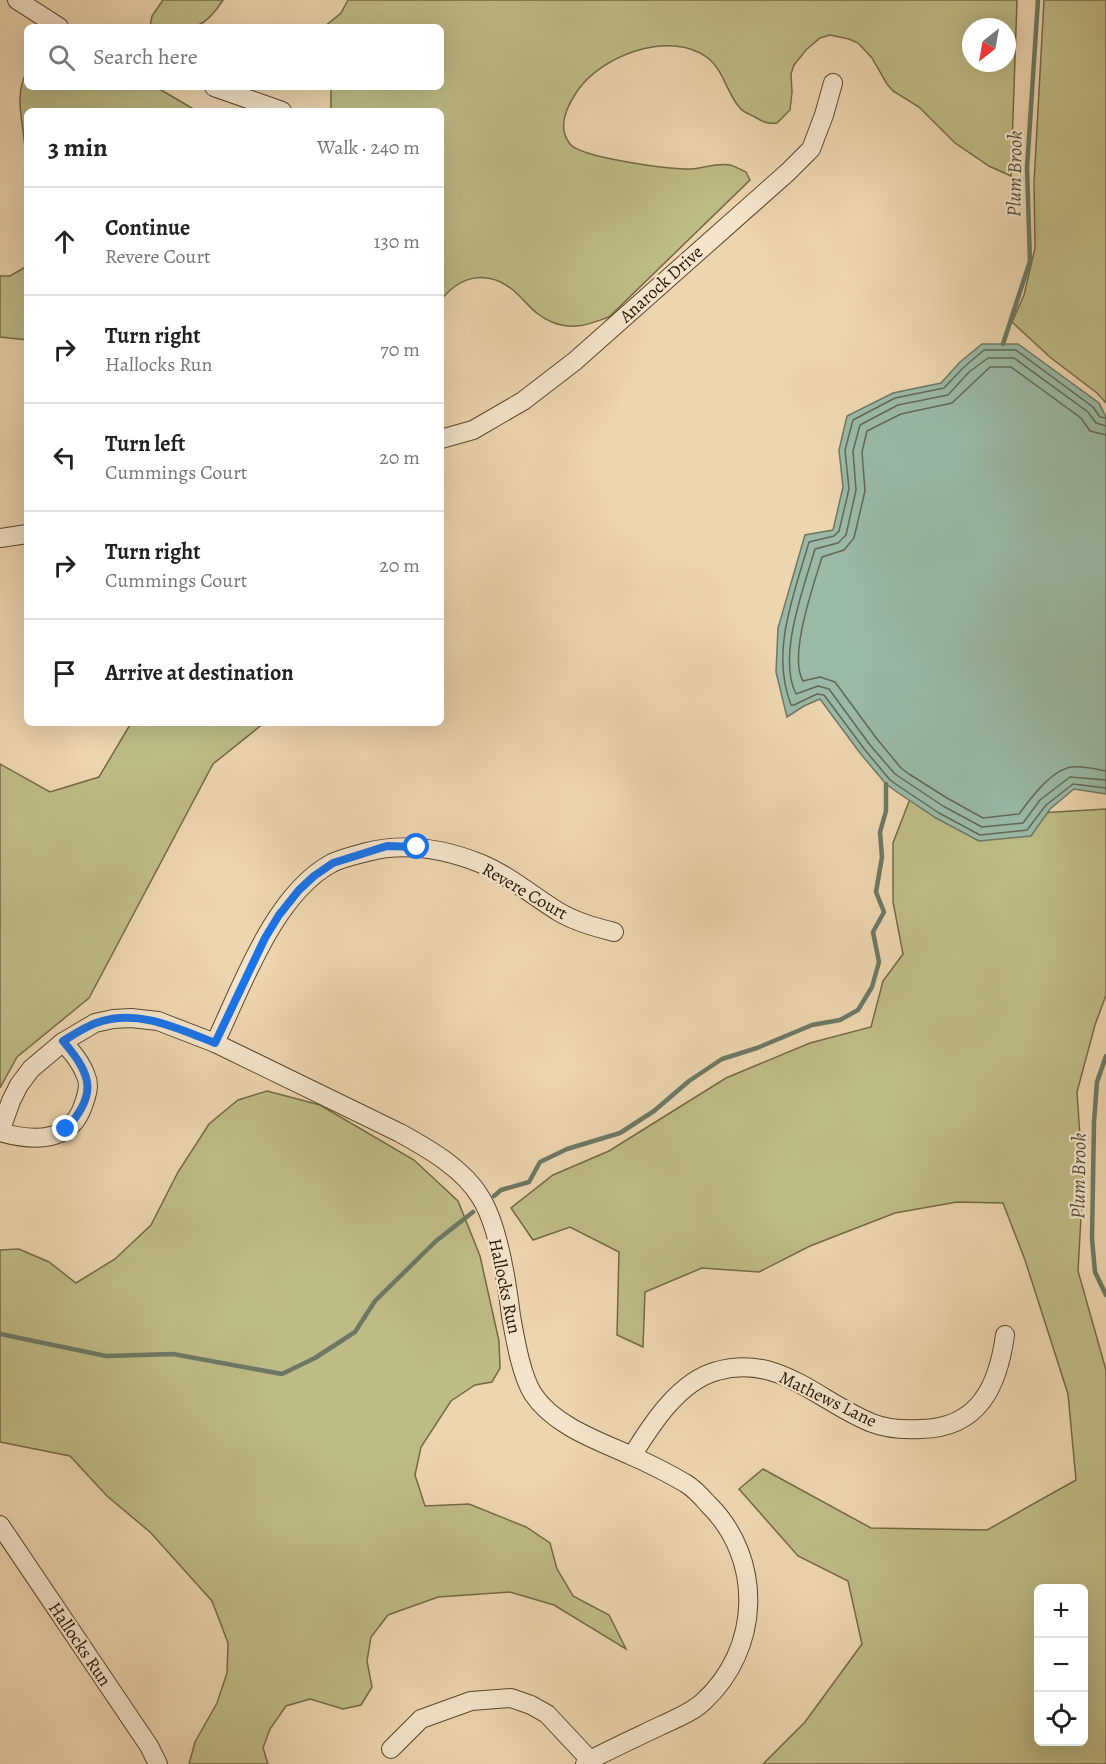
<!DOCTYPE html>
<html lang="en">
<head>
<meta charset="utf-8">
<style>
	:root { --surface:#fff; --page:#f2f2f2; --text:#222; --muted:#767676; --line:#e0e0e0 }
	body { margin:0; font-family:Alegreya,serif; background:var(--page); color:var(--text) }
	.controls { position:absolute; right:18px; bottom:18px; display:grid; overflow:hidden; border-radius:9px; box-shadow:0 6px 24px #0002 }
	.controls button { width:54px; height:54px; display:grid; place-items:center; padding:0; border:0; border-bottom:2px solid var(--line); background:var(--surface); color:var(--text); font:30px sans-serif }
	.compass { position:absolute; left:962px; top:18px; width:54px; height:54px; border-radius:50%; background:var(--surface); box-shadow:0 6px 24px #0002; rotate:211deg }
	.stop { position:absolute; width:18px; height:18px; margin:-14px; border:4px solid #1a73e8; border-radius:50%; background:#fff }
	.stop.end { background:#1a73e8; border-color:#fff; box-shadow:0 2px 6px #0008 }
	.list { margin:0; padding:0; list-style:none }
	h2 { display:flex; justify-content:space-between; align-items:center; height:78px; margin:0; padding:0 24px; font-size:26px }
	h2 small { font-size:20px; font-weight:400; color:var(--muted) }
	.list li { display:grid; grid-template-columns:39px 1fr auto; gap:18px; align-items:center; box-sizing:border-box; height:108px; padding:0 24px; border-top:2px solid var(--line) }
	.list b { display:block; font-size:22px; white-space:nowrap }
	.list p { margin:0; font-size:20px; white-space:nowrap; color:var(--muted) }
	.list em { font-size:20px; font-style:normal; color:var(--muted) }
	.icon { flex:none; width:33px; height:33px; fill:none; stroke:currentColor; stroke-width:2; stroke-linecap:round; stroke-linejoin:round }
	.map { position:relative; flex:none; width:1106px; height:1764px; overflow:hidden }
	.search { position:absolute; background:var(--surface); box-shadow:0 6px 24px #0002; left:24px; top:24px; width:420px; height:66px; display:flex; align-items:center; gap:15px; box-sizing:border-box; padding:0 21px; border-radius:9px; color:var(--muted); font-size:22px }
	.panel { position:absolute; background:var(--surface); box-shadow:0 6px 24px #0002; left:24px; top:108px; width:420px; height:618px; border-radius:9px }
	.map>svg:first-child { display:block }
</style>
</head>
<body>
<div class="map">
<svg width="1106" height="1764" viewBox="0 0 1106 1764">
	<rect width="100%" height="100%" fill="#edd5af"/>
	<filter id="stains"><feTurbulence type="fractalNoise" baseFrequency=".00333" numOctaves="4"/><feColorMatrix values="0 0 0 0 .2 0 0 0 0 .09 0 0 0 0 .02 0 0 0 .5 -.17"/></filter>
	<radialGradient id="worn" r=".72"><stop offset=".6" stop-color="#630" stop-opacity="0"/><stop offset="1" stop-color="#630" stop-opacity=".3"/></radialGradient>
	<g fill="#bebc86" stroke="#746944" stroke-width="1.5" fill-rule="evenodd">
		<path d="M 163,0 L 223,0 C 200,36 188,27 150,27 L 152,16 Z"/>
		<path d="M 348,0 L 1017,0 L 1011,176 L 989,166 L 955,143 L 919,107 L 893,91 L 887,84 L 872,58 L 858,43 L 849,39 L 830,35 L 820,38 L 806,50 L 794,65 L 791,74 L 792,92 L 790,110 L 777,123 C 767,124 763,122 755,117 C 751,115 743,112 740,108 C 727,94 724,71 708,58 C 670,29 599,56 576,93 C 566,108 557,128 570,144 C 581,158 669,169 689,169 C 702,169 717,162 730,165 C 735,166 741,170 746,172 L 750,180 L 609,317 C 589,324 574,331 552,322 C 535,316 526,301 513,290 C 487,269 460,276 441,300 L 441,111 L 331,111 L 331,87 L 441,87 L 441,27 L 324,27 L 341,13 ZM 971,27 L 1007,27 L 1007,63 L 971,63 Z"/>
		<path d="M 1044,0 L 1106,0 L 1106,403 L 1097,393 L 1051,358 L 1012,322 L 1024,295 L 1035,248 L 1034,183 Z"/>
		<path d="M 27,71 L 27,87 L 156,87 L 197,111 L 27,111 L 27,207 C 23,188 25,170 25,150 C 24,123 13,97 27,71 Z"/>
		<path d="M 27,266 L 27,340 L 0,337 L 0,276 L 10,276 Z"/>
		<path d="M 131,723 L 264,723 L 213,764 L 89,998 L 17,1057 L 0,1088 L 0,764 L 50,792 L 99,777 Z"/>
		<path d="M 910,799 L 1039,813 L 1106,809 L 1106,995 L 1095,1025 L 1077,1092 L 1083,1181 L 1078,1271 L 1106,1370 L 1106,1764 L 763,1764 L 805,1722 L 862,1644 L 848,1581 L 798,1556 L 739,1489 L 763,1469 L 871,1528 L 987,1530 L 1076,1480 L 1068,1394 L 1025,1260 L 1003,1203 L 957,1202 L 895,1213 L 810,1246 L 759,1272 L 702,1268 L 645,1292 L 643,1347 L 617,1335 L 619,1252 L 570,1227 L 533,1240 L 511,1208 L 553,1175 L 609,1151 L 726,1078 L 810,1043 L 871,1027 L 883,981 L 903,954 L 893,902 L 893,843 ZM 1038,1588 L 1084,1588 L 1084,1742 L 1038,1742 Z"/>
		<path d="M 267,1091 L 320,1105 L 414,1160 L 458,1201 L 480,1256 L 499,1341 L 500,1368 L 492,1382 L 475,1385 L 451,1401 L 421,1447 L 415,1475 L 425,1506 L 469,1504 L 526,1527 L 550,1543 L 557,1569 L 573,1596 L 609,1615 L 626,1649 L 554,1605 L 510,1592 L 438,1597 L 388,1615 L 371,1637 L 367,1661 L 372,1687 L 361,1705 L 343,1709 L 310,1699 L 286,1706 L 270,1729 L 263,1748 L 268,1764 L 189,1764 L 195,1742 L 217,1703 L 227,1673 L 228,1643 L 212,1601 L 150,1532 L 107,1496 L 70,1456 L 0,1442 L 0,1250 L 19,1249 L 49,1262 L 76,1283 L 115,1259 L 151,1225 L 178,1172 L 209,1124 L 238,1100 Z"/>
	</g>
	<path fill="#9ab9a6" stroke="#6d7864" stroke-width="1.5" d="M 982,344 L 1018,344 L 1099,403 L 1106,417 L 1106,794 L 1074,789 L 1050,809 L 1031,836 L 979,841 L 936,818 L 897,792 L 886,784 L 860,753 L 820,699 L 804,706 L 787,717 L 776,672 L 778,628 L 805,535 L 833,530 L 843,487 L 839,450 L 847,416 L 893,393 L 941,383 L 960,362 Z"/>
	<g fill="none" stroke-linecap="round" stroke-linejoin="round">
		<g stroke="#626854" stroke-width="1.5">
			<path d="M 1106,418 L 1100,417 L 1093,407 L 1016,350 L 984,350 L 964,367 L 944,388 L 895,398 L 853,420 L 845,450 L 849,489 L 839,531 L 834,536 L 809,542 C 794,595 770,651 791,705 L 794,705 L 817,694 L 824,695 L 865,750 L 890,780 L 900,787 L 939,813 L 980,835 L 1027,830 L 1046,805 L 1073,784 L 1106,788"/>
			<path d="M 1106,426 L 1096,423 L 1088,412 L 1014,358 L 988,358 L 969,372 L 948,395 L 898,405 L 860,425 L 853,451 L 856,490 L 846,535 L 838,543 L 815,549 C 804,587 777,657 796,694 L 818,686 L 829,689 L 870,745 L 895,774 L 943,806 L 982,827 L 1023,823 L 1040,800 L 1070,777 L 1106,780"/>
			<path d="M 1106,435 L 1090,431 L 1081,418 L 1011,367 L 990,367 L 952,403 L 901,414 L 867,431 L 862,452 L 865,491 L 854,538 L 844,550 L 822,557 C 814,584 788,656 803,681 L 820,677 L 835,682 L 877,739 L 901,768 L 909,774 L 947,798 L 983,818 L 1019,814 C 1030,799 1052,769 1072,767 C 1083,766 1096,769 1106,771"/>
		</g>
		<g stroke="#6d7864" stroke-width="4.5">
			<path d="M 1003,344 L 1030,261 L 1027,168 L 1038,0"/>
			<path d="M 1106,1056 L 1097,1082 L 1094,1122 L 1092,1239 L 1095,1272 L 1106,1295"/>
			<path d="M 494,1196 L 501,1190 L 529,1182 L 540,1162 L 567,1149 L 620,1133 L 654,1111 L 689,1081 L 722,1059 L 757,1048 L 812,1025 L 840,1020 L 858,1010 L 872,987 L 879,962 L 873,932 L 884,912 L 876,892 L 882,857 L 880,832 L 886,811 L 886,784"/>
			<path d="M 0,1334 L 106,1356 L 173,1354 L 282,1374 L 315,1358 L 355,1332 L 375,1301 L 436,1241 L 473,1212"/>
		</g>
		<defs>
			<g id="street">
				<path d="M 17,0 L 59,27"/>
				<path d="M 214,87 L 282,111"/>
				<path d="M 441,439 L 473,430 L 523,401 L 575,361 L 788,172 L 811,149 L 824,115 L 833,83"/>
				<path d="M 0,538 L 27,534"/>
				<path d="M 215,1043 C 242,986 274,894 332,863 C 342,858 356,855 367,852 C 406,842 445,849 482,864 C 510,876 533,896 559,912 C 576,922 595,927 614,932"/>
				<path d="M 0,1132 L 11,1101 L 19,1085 L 31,1069 L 63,1042 L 95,1023 L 113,1019 L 131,1018 L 158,1021 L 215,1043 L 400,1133 C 429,1149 464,1169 481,1198 C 498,1226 507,1283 511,1316 C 515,1338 521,1375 533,1394 C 554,1426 599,1441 632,1456 C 650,1464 668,1473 685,1483 C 694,1488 701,1496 708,1504 C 764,1559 761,1649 703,1702 C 691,1713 675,1719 660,1726 C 637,1737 613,1748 590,1760 L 585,1764"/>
				<path d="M 0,1132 C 34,1142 72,1143 84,1103 C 87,1094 90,1085 86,1076 C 81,1062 72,1052 63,1042"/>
				<path d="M 632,1456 C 651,1425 679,1381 717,1371 C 779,1353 819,1402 872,1423 C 887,1429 904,1430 921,1429 C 979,1428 998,1386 1005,1335"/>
				<path d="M 0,1525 L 149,1746 L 158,1764"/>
				<path d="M 391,1749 L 421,1719 L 471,1701 L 511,1698 L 531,1705 L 547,1714 L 590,1760"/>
			</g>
		</defs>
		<use href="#street" stroke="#5b462d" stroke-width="20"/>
		<use href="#street" stroke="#f3e4cb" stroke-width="18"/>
	</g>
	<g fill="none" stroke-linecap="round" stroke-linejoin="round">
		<path stroke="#1a73e8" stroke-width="8" d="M 66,1129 C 98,1094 92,1075 63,1041 C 73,1035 85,1027 96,1023 C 137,1008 177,1028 215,1043 L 265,938 L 279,915 L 299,890 L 314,876 L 333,863 L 387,846 L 417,847"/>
	</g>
	<g text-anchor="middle" stroke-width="4.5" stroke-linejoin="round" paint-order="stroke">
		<g font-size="18" fill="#2a1602" stroke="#f3e4cb">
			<text transform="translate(661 284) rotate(-42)" y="6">Anarock Drive</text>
			<text transform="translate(525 891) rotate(30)" y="6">Revere Court</text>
			<text transform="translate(505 1286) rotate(78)" y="6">Hallocks Run</text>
			<text transform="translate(828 1399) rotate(26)" y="6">Mathews Lane</text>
			<text transform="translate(80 1644) rotate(56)" y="6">Hallocks Run</text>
		</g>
		<g font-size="20" font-style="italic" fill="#514f3b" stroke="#f3e4cb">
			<text transform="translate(1014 174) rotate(-89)" y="7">Plum Brook</text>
			<text transform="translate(1078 1176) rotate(-89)" y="7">Plum Brook</text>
		</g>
	</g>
	<rect width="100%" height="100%" filter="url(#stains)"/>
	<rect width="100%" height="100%" fill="url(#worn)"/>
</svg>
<div class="controls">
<button>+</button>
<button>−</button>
<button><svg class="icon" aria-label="locate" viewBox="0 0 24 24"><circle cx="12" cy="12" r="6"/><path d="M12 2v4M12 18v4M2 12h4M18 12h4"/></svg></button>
</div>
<svg class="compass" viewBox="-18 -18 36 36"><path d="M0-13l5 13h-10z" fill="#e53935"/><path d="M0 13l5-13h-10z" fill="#767676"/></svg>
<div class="stop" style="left:417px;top:847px"></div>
<div class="stop end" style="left:66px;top:1129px"></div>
<div class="search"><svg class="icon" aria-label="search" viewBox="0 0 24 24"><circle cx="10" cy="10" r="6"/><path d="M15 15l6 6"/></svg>Search here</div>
<section class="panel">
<h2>3 min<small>Walk · 240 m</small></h2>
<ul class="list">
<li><svg class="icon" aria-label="ahead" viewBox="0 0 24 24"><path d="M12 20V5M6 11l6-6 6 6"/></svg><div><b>Continue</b><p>Revere Court</p></div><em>130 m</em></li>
<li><svg class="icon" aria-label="right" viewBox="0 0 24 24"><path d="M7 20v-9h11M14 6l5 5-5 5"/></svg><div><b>Turn right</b><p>Hallocks Run</p></div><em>70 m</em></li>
<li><svg class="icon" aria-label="left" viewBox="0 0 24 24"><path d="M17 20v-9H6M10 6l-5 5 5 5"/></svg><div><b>Turn left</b><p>Cummings Court</p></div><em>20 m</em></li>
<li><svg class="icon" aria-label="right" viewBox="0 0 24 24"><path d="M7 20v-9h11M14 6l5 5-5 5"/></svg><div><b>Turn right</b><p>Cummings Court</p></div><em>20 m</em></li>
<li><svg class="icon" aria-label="arrive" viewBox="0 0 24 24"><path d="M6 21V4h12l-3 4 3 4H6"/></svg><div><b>Arrive at destination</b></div></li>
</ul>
</section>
</div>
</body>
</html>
